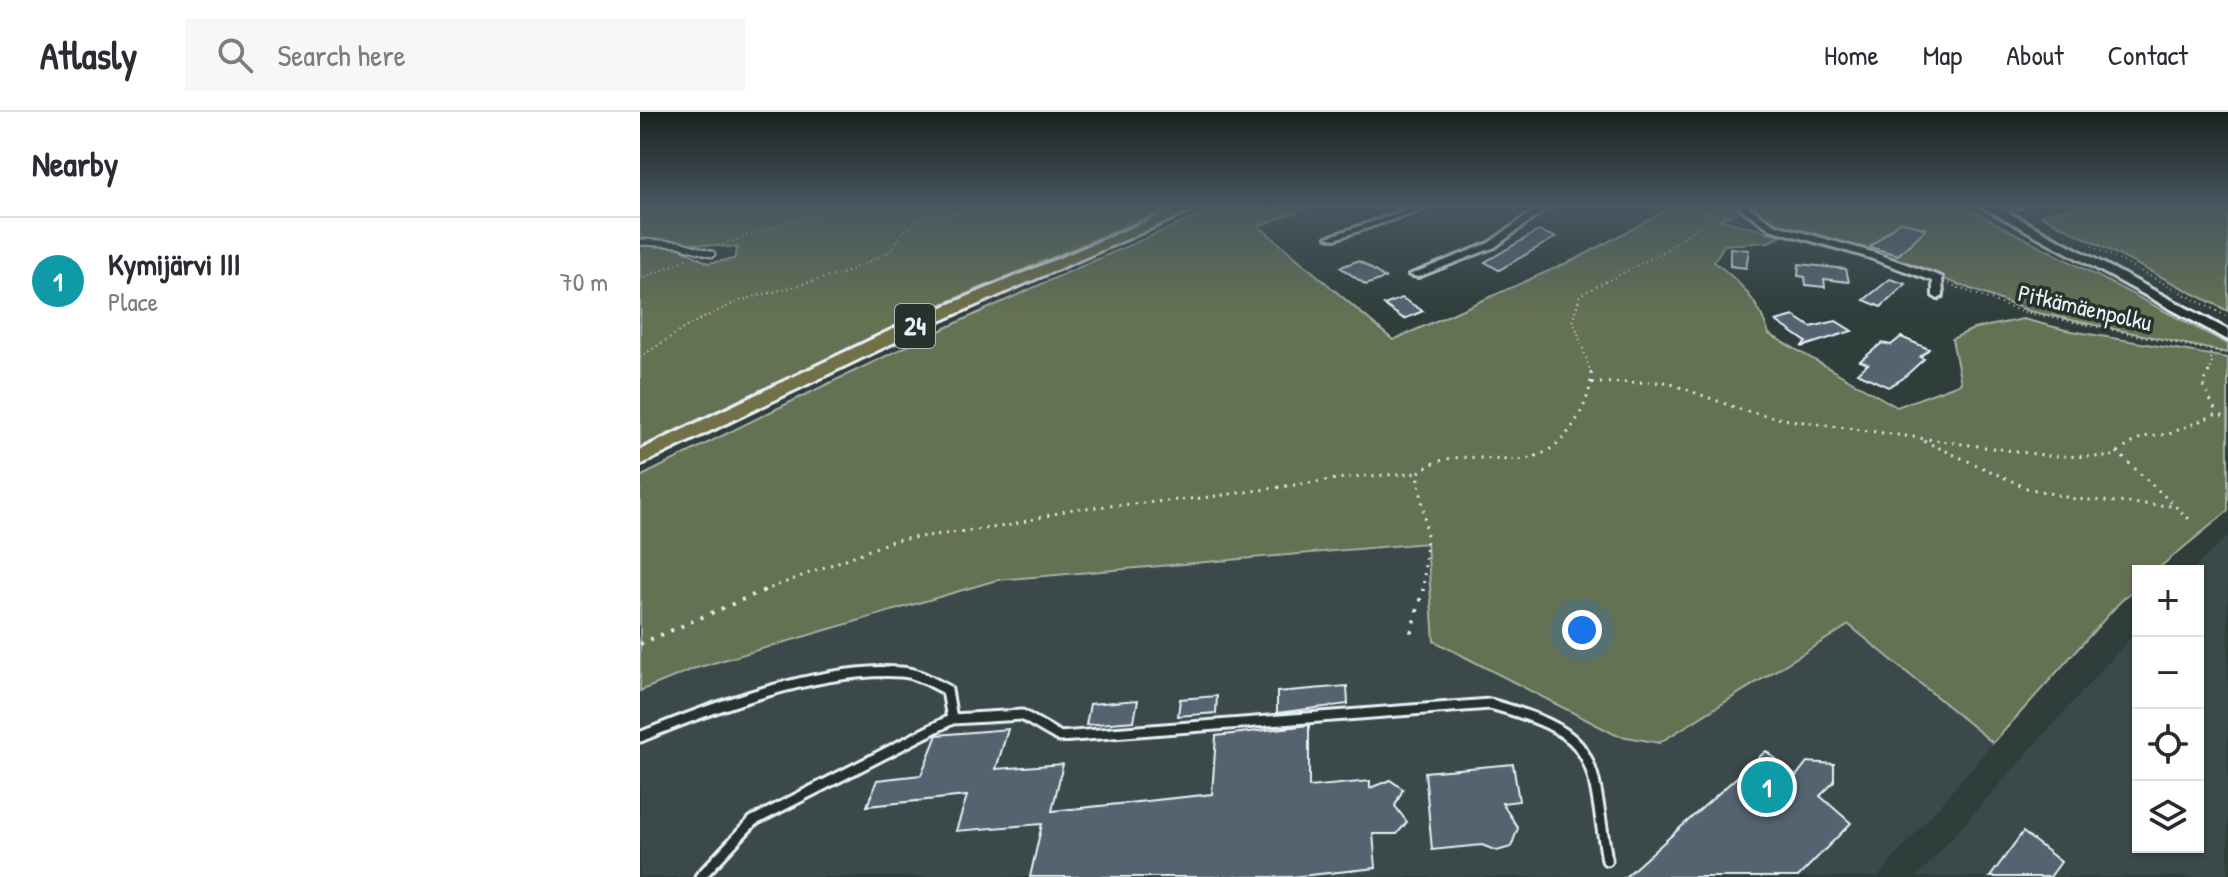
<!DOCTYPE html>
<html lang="en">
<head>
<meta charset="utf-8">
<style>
	:root { --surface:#fff; --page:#f7f7f7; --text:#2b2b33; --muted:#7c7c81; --line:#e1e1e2; --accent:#2563eb }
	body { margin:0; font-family:"Patrick Hand",sans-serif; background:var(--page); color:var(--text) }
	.controls { position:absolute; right:24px; bottom:24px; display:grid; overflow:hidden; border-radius:0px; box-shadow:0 2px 6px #0004 }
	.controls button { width:72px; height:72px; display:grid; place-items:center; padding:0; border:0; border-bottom:2px solid var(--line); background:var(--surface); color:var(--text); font:40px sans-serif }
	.you { position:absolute; left:942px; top:518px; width:28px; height:28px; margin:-20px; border:6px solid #fff; border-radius:50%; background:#1a73e8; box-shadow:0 0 0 12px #1a73e833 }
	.badge { display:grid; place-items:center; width:52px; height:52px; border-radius:50%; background:var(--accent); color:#fff; font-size:26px; font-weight:700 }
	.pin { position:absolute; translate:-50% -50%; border:4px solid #fff; box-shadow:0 2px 8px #0006 }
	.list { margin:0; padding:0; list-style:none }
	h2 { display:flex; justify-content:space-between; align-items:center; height:104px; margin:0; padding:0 32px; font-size:34px }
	h2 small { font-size:26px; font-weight:400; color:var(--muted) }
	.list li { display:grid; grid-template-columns:52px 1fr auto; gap:24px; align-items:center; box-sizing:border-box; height:128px; padding:0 32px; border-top:2px solid var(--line) }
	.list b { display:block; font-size:30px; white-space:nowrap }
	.list p { margin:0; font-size:26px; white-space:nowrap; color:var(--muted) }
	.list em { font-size:26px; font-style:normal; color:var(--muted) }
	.icon { flex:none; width:44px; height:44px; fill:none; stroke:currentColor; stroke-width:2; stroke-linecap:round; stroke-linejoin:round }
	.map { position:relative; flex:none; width:1588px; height:765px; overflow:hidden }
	header { display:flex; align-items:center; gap:48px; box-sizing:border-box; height:112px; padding:0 40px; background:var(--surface); border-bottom:2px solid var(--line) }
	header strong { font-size:38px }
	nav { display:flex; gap:44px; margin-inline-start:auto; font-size:28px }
	.search { width:560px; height:72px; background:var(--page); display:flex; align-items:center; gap:20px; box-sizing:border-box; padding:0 28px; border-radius:0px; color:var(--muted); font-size:30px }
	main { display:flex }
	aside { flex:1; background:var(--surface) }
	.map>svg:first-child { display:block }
</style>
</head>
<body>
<header>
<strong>Atlasly</strong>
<div class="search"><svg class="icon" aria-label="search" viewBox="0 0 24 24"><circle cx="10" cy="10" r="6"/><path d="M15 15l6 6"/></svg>Search here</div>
<nav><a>Home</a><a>Map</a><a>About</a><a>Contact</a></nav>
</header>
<main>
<aside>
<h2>Nearby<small></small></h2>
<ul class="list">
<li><span class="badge" style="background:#0f9aa8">1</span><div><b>Kymijärvi III</b><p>Place</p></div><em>70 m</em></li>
</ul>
</aside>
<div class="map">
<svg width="1588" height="765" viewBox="0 0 1588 765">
	<rect width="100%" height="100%" fill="#2f3d3b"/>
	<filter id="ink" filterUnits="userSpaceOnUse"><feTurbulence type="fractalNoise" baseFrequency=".0125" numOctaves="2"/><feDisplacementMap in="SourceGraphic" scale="16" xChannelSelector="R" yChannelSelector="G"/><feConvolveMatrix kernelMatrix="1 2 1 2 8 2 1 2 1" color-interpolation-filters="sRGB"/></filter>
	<g filter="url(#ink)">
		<g fill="#3a494b">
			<path d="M 1588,424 L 1588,765 L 1277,765 L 1498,517 L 1498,735 L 1558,735 L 1558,459 L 1551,459 Z"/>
			<path d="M 788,431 L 794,529 L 1019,630 L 1209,512 L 1353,631 L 1238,765 L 0,765 L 0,579 L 53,557 L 357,468 Z"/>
		</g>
		<g fill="#657152" stroke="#a6b1a5" stroke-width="2">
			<path d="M 0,94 L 533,94 L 300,193 L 0,335 L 0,133 L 38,135 L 68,151 L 94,147 L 98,136 L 0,126 Z"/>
			<path d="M 582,94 L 673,94 L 619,114 L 753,228 L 940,145 L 1034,94 L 1088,94 L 1097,101 L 1079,107 L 1143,124 L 1128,130 L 1084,133 L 1074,150 C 1100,169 1119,190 1129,222 L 1257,295 L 1321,271 L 1312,227 L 1333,217 L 1383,207 L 1426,218 L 1588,246 L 1588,399 L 1515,459 L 1498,459 L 1498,474 L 1479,491 L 1353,631 L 1209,513 L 1019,631 L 976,623 L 794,529 L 787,431 L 357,468 L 53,557 L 0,579 L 0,365 C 191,268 384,176 582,94 Z"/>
			<path d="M 1110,94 L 1323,94 L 1588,232 L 1588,241 L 1389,199 L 1246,145 L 1136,111 Z"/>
			<path d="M 1433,94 L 1588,94 L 1588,199 L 1400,103 Z"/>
		</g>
		<g fill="#556471" stroke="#e8f1f8" stroke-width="2">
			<path d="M 1260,109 L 1286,117 L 1258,143 L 1230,135 Z"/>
			<path d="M 898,119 L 916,125 L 859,158 L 845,150 Z"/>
			<path d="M 1090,136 L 1109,138 L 1106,156 L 1090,154 Z"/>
			<path d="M 717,149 L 721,150 L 745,166 L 726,173 L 700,155 Z"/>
			<path d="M 1159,152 L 1206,157 L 1209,170 L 1184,167 L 1185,175 L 1166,173 L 1165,165 L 1158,164 Z"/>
			<path d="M 1250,167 L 1266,172 L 1241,195 L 1224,188 Z"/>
			<path d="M 762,186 L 783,199 L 764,207 L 744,193 Z"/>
			<path d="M 1154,204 L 1171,215 L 1196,209 L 1212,219 L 1161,235 L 1166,230 L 1136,209 Z"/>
			<path d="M 1261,225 L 1289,237 L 1280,245 L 1284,247 L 1262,267 L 1248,275 L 1217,261 L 1228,252 L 1220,249 L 1242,231 L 1251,233 Z"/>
			<path d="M 707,574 L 708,592 L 637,601 L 637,580 Z"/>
			<path d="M 577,584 L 576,601 L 538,604 L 540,587 Z"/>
			<path d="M 498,588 L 494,609 L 446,613 L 450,592 Z"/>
			<path d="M 669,613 L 669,675 L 730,669 L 730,676 L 750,668 L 763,677 L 755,694 L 767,710 L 757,722 L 733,722 L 736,756 L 651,765 L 390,765 L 402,712 L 316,719 L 327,684 L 227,694 L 237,668 L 281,663 L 297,623 L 368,617 L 356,657 L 423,652 L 412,699 L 572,682 L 576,624 Z"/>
			<path d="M 1126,639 L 1156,664 L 1167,650 L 1194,652 L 1194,670 L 1180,684 L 1211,711 L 1158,765 L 985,765 Z"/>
			<path d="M 873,652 L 879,689 L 862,691 L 878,716 L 871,735 L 857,739 L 842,733 L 792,738 L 785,660 Z"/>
			<path d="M 1383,720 L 1421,750 L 1410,765 L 1350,765 Z"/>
		</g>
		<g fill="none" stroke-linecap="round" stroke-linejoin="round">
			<defs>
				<path id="service-far1" d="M 0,130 L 39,132 L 72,142"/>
				<g id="service">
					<path d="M 0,625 C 75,594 180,555 261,560 C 278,561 293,571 307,578 L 312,607"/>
					<path d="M 60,765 L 113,709 L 312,607 L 382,603 L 420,625 L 850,592 C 963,623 949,643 967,748"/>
				</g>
				<g id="minor">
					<path d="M 779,94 L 793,94 L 695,127 L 687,125 Z"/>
					<path d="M 900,94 L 910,94 L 855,135 L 778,165 L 769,163 L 849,131 Z"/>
					<path d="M 1097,94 L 1107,94 L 1136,113 L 1235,141 L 1302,165 L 1303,184 L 1298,187 L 1293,184 L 1293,169 L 1227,145 L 1130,117 Z"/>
					<path d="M 1361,94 L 1383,94 L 1354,101 L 1349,98 Z"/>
				</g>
				<path id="secondary" d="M 1341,94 L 1356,94 L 1588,218 L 1588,228 Z"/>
				<path id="trunk" d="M 543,94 L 562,94 L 284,216 L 0,353 L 0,338 L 272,208 Z"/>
			</defs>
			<use href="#service-far1" stroke="#e8f1f8" stroke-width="9"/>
			<use href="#service" stroke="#e8f1f8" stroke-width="15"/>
			<use href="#minor" stroke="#e8f1f8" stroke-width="6"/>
			<use href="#secondary" stroke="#e8f1f8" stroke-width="6"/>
			<use href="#trunk" stroke="#e8f1f8" stroke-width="6"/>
			<g stroke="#e8f1f8" stroke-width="2" stroke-dasharray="1 4" stroke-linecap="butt">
				<path d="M 1038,94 L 1104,109"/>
				<path d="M 78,134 L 156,108 L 216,94"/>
				<path d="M 1452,134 L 1588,205"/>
				<path d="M 0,168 L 49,146"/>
				<path d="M 1309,172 L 1379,199 L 1588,242"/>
				<path d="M 0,245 L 51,212 L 99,189 L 204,161 L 250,140 L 265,118 L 284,105 L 381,94"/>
				<path d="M 951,261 L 933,207 L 940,183 L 1023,140 L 1061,112 L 1074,94"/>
				<path d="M 1568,261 L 1572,253 L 1570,239"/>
			</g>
			<g stroke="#e8f1f8" stroke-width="3" stroke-dasharray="2 6" stroke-linecap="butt">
				<path d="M 1569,259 L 1563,273 L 1577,302"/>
				<path d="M 952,271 L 1026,270 L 1102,298 L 1142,307 L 1410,344 L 1470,345 L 1502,325 L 1529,322 L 1577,302 L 1588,306"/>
				<path d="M 1284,329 L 1387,376 L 1435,387 L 1532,394"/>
				<path d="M 1477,340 L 1549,407"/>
				<path d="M 123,479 L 255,428 L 367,414 L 433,397 L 562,386 L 712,365 L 778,361"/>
				<path d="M 783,479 L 787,424 L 778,361 C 829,319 887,383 934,312 C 944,296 952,278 951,259"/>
			</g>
			<g stroke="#e8f1f8" stroke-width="4" stroke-dasharray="3 8" stroke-linecap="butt">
				<path d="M 771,521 L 783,477"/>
				<path d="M 0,532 L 127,477"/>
			</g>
			<use href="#service-far1" stroke="#26332d" stroke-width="5"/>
			<use href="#service" stroke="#26332d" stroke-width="9"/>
			<use href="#minor" fill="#26332d" fill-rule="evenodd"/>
			<use href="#secondary" fill="#26332d" fill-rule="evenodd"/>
			<use href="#trunk" fill="#726f4a" fill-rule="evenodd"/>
		</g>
	</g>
	<linearGradient id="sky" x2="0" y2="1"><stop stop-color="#1a2220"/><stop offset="0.47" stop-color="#475760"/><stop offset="1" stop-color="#475760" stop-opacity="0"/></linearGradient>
	<rect width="1588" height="201" fill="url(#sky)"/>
	<g text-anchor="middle" stroke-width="7" stroke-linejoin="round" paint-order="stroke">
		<g font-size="24" fill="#e8f1f8" stroke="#26332d">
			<text transform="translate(1445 196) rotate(13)" y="8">Pitkämäenpolku</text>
		</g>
		<rect fill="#26332d" stroke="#aeb8bb" stroke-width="2" x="255" y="192" width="40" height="44" rx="6"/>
		<g font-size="26" font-weight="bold" fill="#e8f1f8">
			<text x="275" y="223">24</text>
		</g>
	</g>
</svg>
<div class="controls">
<button>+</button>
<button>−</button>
<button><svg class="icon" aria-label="locate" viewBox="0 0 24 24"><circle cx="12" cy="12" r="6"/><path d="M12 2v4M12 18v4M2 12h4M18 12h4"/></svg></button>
<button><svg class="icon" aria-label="layers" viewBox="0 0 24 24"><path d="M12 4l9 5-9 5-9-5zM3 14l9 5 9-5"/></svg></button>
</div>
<div class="you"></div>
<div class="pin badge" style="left:1127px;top:675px;background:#0f9aa8">1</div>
</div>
</main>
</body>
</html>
